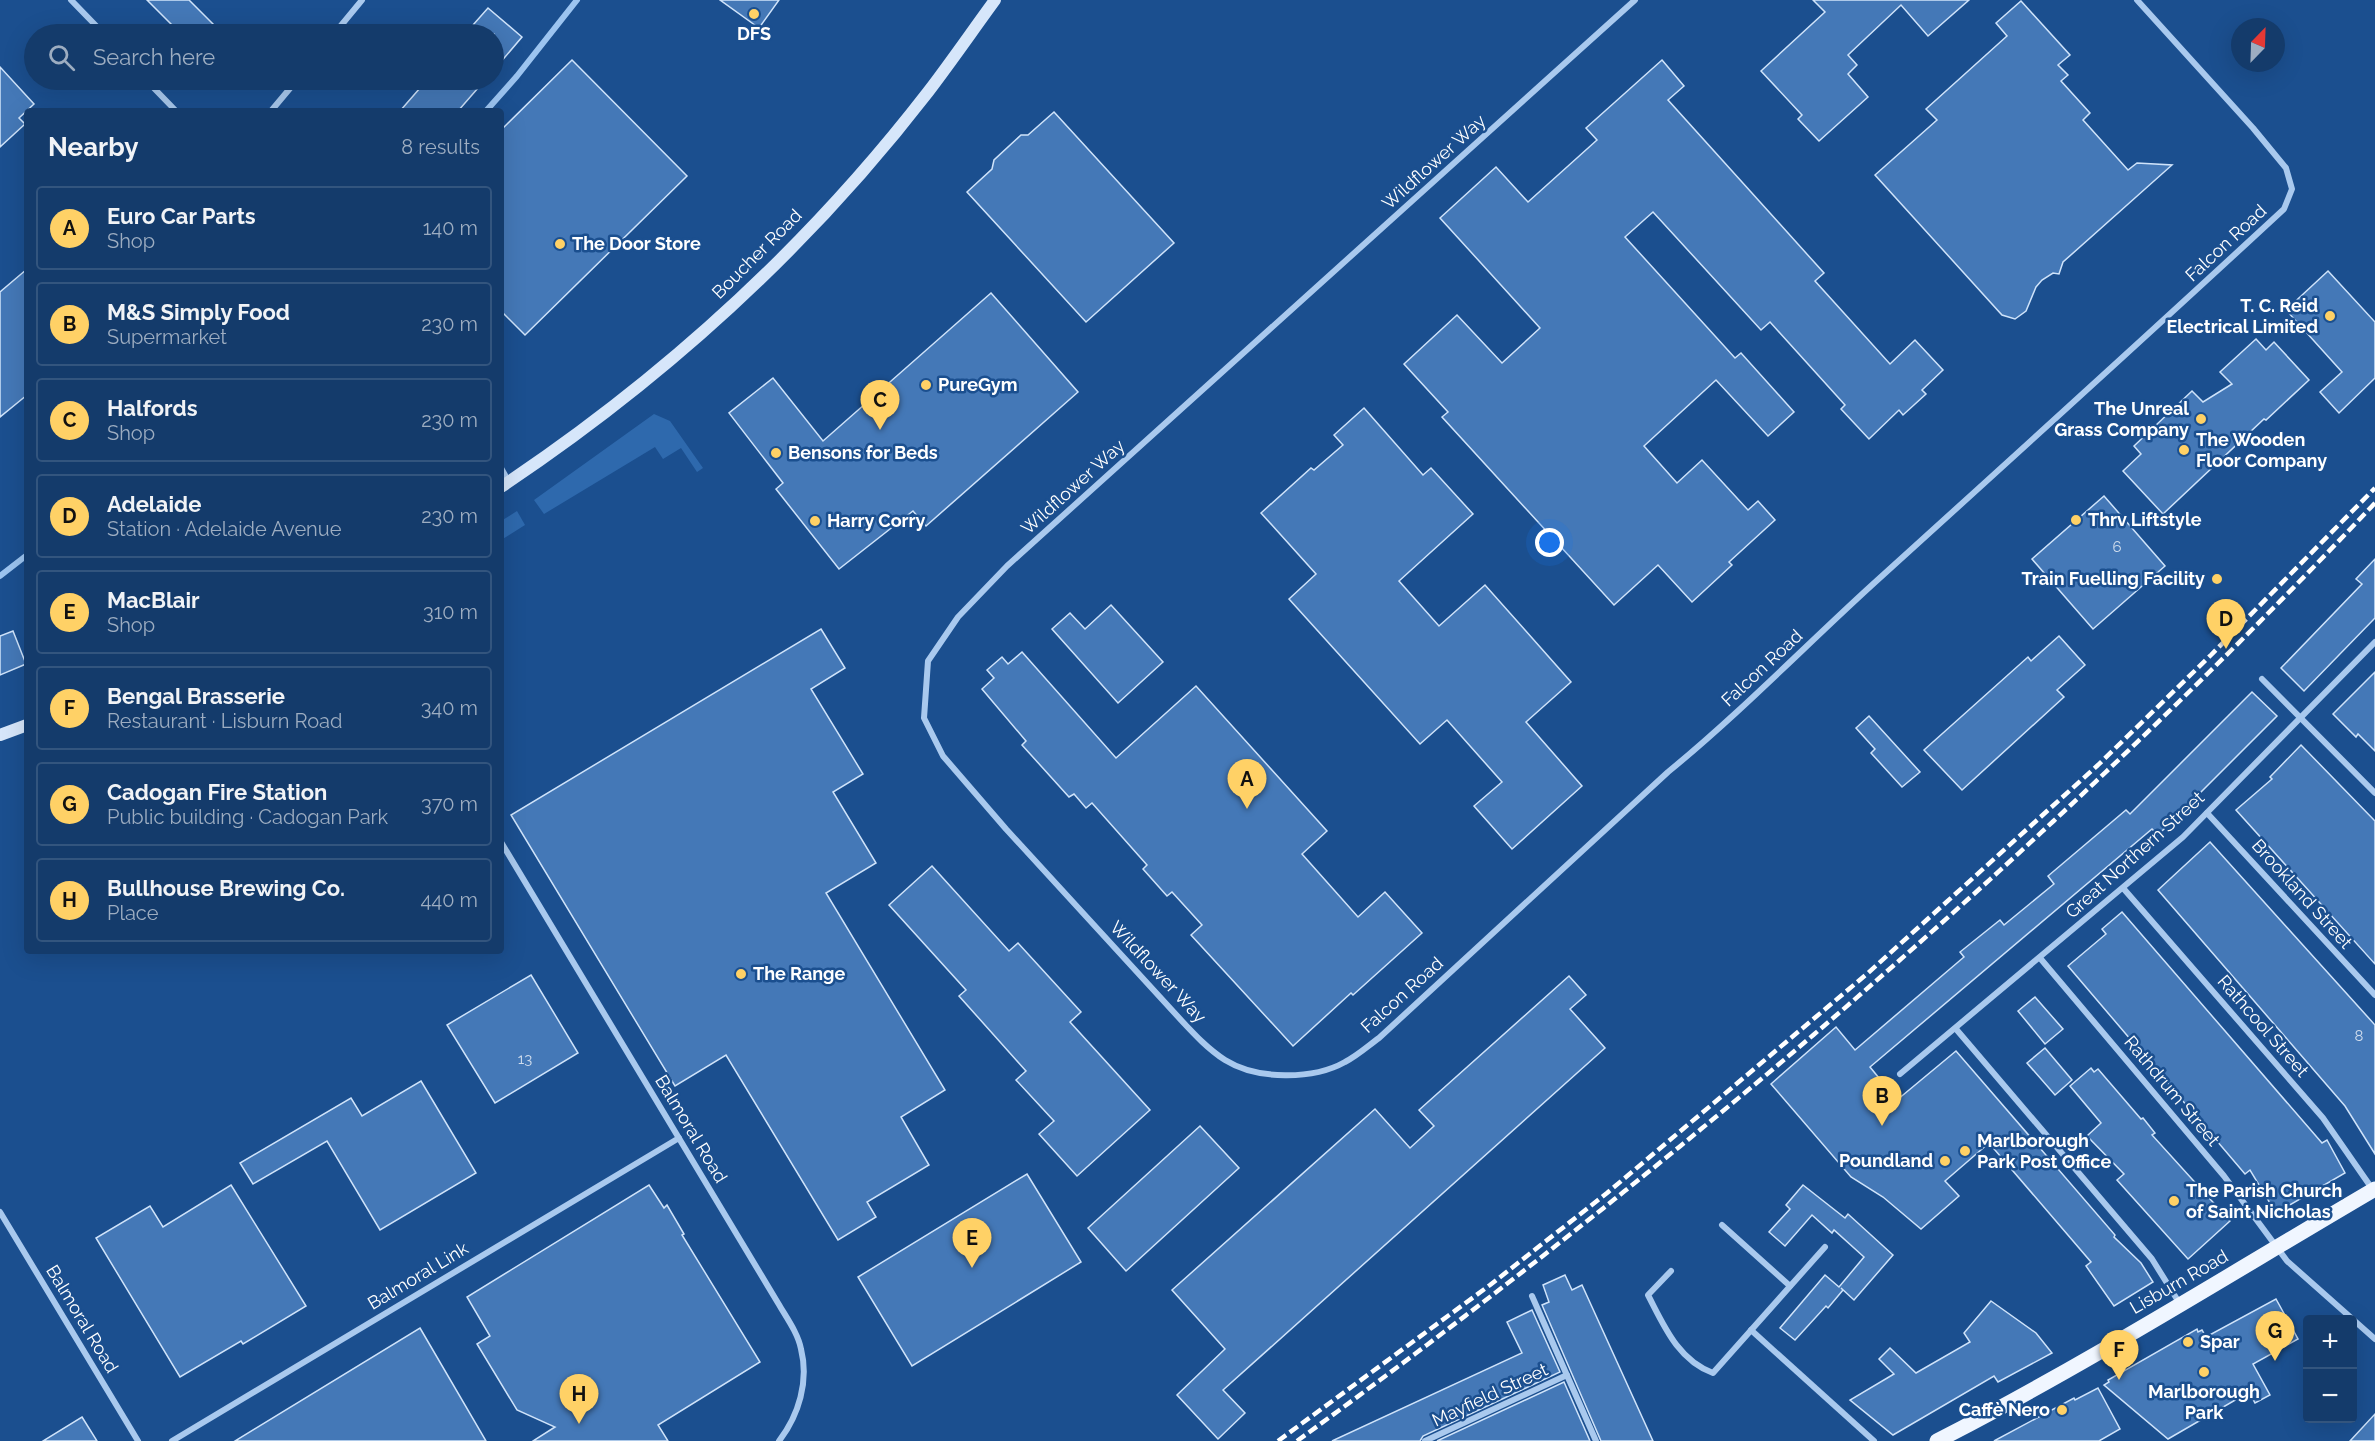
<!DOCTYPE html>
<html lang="en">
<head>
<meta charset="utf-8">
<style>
	:root { --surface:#143b6b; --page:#1d4271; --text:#f1f3f6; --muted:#9dadc1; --line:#33557e; --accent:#ffd166 }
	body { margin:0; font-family:Raleway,sans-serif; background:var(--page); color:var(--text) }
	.controls { position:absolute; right:18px; bottom:18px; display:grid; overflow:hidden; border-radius:6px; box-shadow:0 6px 24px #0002 }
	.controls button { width:54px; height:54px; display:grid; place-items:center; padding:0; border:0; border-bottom:2px solid var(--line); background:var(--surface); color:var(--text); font:30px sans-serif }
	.compass { position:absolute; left:2231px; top:18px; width:54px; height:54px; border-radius:50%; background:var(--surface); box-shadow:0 6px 24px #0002; rotate:23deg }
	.you { position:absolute; left:1550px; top:543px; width:21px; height:21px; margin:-15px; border:4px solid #fff; border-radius:50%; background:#1a73e8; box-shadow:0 0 0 9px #1a73e833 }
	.badge { display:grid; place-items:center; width:39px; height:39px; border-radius:50%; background:var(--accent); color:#111; font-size:20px; font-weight:700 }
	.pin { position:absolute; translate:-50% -50px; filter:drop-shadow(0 2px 3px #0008) }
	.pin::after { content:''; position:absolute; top:32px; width:21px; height:18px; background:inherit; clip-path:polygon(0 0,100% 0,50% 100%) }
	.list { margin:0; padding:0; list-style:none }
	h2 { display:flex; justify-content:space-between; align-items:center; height:78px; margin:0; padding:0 24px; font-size:26px }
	h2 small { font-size:20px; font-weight:400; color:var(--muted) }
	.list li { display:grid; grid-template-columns:39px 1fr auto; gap:18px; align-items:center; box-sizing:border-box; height:84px; margin:0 12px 12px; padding:0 12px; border:2px solid var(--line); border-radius:6px }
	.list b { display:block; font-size:22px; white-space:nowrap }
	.list p { margin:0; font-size:20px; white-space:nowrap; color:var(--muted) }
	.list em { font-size:20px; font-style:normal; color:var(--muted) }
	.icon { flex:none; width:33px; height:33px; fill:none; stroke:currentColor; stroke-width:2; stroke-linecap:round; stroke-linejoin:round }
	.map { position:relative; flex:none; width:2375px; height:1441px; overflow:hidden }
	.search { position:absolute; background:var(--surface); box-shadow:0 6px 24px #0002; left:24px; top:24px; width:480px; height:66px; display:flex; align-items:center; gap:15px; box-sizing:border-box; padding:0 21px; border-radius:33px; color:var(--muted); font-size:22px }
	.panel { position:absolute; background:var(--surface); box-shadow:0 6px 24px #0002; left:24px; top:108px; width:480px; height:846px; border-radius:6px }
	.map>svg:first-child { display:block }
</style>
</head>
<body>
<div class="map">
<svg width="2375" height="1441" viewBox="0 0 2375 1441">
	<rect width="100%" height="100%" fill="#1b4f8f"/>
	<g fill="#2e69ad">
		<path d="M 654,414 L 670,421 L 703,468 L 697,472 L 681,448 L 663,459 L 655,447 L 544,514 L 534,500 Z"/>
		<path d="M 517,511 L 525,525 L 501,540 L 501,521 Z"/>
	</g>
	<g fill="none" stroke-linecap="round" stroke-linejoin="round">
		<g stroke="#9cc4f0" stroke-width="6">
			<path d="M 486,111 L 517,76 L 577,0"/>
			<path d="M 0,576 L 27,555"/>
		</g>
	</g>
	<g fill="#4478b7" stroke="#cfe3fa" stroke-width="1.5">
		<path d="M 147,0 L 189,0 L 223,34 L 181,34 Z"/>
		<path d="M 720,0 L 779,0 L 759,28 Z"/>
		<path d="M 1813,0 L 1969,0 L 1928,36 L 1901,5 L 1848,55 L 1857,65 L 1848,74 L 1868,97 L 1819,141 L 1798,119 L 1802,115 L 1761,71 L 1825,12 Z"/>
		<path d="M 2021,1 L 2070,55 L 2058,65 L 2068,75 L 2061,81 L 2090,113 L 2083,120 L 2128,170 L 2137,163 L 2172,165 L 2063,262 L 2059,274 L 2053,273 L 2042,280 L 2036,287 L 2026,311 L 2015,319 L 2002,315 L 1875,175 L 1937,120 L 1926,109 L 2007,36 L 1996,23 Z"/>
		<path d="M 488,8 L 522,37 L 494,70 L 494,34 L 465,34 Z"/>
		<path d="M 572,60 L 687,176 L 525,335 L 501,311 L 501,130 Z"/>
		<path d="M 1662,60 L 1684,86 L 1668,100 L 1824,273 L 1815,281 L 1890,364 L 1915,340 L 1943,370 L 1922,390 L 1926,394 L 1903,415 L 1899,410 L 1869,439 L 1841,409 L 1845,405 L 1770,322 L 1761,330 L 1653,212 L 1625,237 L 1735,358 L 1741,353 L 1794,412 L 1768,436 L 1716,380 L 1644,446 L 1677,483 L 1702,460 L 1748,510 L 1758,501 L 1775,520 L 1729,562 L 1732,565 L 1692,602 L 1658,565 L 1614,605 L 1442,417 L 1448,412 L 1404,364 L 1457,315 L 1502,363 L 1540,328 L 1440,218 L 1496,167 L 1528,202 L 1597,140 L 1586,128 Z"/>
		<path d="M 0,67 L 34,104 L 19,118 L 25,124 L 0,147 Z"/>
		<path d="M 427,80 L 485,80 L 458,111 L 400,111 Z"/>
		<path d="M 1054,112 L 1174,243 L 1086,322 L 967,192 L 992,169 L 994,160 L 1021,135 L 1028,135 Z"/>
		<path d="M 27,269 L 27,395 L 0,417 L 0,292 Z"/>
		<path d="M 2328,271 L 2375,322 L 2375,378 L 2339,413 L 2320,392 L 2342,372 L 2286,310 Z"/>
		<path d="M 991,293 L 1078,392 L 926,526 L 913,511 L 839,569 L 776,489 L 783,483 L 729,413 L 773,378 L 823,441 Z"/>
		<path d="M 2256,339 L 2266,350 L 2274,342 L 2309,380 L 2266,420 L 2264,419 L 2163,514 L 2123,471 L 2141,454 L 2134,446 L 2192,391 L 2203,402 L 2232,384 L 2220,372 Z"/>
		<path d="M 1364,408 L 1423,475 L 1431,468 L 1473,514 L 1399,581 L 1439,626 L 1485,585 L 1571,682 L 1526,722 L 1582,786 L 1512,849 L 1474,806 L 1502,782 L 1447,720 L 1420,744 L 1289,599 L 1316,574 L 1261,513 L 1311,468 L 1314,470 L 1343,445 L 1334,435 Z"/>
		<path d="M 2104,496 L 2165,566 L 2093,629 L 2032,559 Z"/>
		<path d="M 2375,559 L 2375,618 L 2304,691 L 2281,668 L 2362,584 L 2356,579 Z"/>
		<path d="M 1111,605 L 1163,662 L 1118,703 L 1052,629 L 1070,613 L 1085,629 Z"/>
		<path d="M 821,629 L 845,668 L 811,689 L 863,774 L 833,792 L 876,863 L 826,893 L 945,1090 L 901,1117 L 929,1165 L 867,1202 L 876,1217 L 838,1240 L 726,1055 L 675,1086 L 511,815 Z"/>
		<path d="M 13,631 L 26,664 L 0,675 L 0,636 Z"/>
		<path d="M 2059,636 L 2085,665 L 2057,690 L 2064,697 L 1962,790 L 1924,750 L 2028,657 L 2031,661 Z"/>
		<path d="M 1022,652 L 1116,758 L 1196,686 L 1327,831 L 1302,854 L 1358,917 L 1385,892 L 1422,933 L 1353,995 L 1351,993 L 1293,1046 L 1191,935 L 1202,925 L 1172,892 L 1167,896 L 1143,869 L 1147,865 L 1092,803 L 1086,808 L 1074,794 L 1069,797 L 1022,745 L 1026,741 L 982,689 L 994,678 L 987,670 L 1002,657 L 1008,664 Z"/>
		<path d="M 2375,672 L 2375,751 L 2358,734 L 2356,737 L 2333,714 Z"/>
		<path d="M 2252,692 L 2277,716 L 2158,835 L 2152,829 L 1870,1067 L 1897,1100 L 1956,1051 L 2115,1235 L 2114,1237 L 2141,1263 L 2153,1282 L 2114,1306 L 2086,1266 L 2091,1262 L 1989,1143 L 1945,1181 L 1959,1196 L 1921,1229 L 1883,1197 L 1851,1177 L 1771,1084 L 1836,1027 L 1855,1050 L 1964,957 L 1960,952 L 2000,920 L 2004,925 L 2054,884 L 2048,876 L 2126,810 L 2130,814 Z"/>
		<path d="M 1869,716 L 1920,772 L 1902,787 L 1871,753 L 1875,749 L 1856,728 Z"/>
		<path d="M 2301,745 L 2375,821 L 2375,964 L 2236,810 L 2272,779 L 2270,777 Z"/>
		<path d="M 2210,842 L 2375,1025 L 2375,1154 L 2345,1106 L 2158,890 Z"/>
		<path d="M 932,866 L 1009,951 L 1018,943 L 1081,1012 L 1070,1022 L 1150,1110 L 1077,1176 L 1039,1134 L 1054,1121 L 1016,1080 L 1026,1071 L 959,996 L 966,990 L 889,905 Z"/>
		<path d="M 2122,912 L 2322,1143 L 2327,1140 L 2345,1173 L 2276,1213 L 2250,1170 L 2245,1174 L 2068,966 L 2106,934 L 2102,929 Z"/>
		<path d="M 531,975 L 578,1053 L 495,1103 L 447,1025 Z"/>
		<path d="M 1569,976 L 1586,995 L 1570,1009 L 1605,1048 L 1223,1390 L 1245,1413 L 1218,1439 L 1177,1395 L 1225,1349 L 1172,1290 L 1375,1109 L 1410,1148 L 1434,1126 L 1419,1110 Z"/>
		<path d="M 2035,997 L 2063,1029 L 2045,1044 L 2018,1011 Z"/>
		<path d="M 2045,1048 L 2072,1080 L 2055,1095 L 2027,1063 Z"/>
		<path d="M 2091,1068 L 2094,1072 L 2098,1069 L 2141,1119 L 2143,1118 L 2155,1133 L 2152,1135 L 2230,1221 L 2188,1259 L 2117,1180 L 2124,1174 L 2087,1136 L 2101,1123 L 2070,1086 Z"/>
		<path d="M 421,1081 L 476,1173 L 380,1230 L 327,1141 L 253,1184 L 240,1163 L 351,1098 L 362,1116 Z"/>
		<path d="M 1200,1126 L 1239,1168 L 1126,1271 L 1088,1228 Z"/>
		<path d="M 1027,1174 L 1081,1262 L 912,1366 L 858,1277 Z"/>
		<path d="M 231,1185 L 306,1306 L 243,1344 L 241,1341 L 180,1377 L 96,1238 L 150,1206 L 163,1227 Z"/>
		<path d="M 649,1185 L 664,1208 L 667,1205 L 684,1234 L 682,1235 L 760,1362 L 658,1425 L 668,1441 L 533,1441 L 555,1427 L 517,1410 L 477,1344 L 490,1336 L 467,1297 Z"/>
		<path d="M 1803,1185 L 1845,1218 L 1848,1214 L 1893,1255 L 1854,1300 L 1841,1288 L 1843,1290 L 1828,1308 L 1826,1306 L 1795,1340 L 1780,1328 L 1825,1275 L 1839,1287 L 1864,1257 L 1834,1230 L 1832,1233 L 1812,1215 L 1785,1246 L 1769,1232 L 1790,1209 L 1786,1205 Z"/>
		<path d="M 1565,1275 L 1572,1290 L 1582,1285 L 1653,1441 L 1601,1441 L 1542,1305 L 1549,1302 L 1543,1285 Z"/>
		<path d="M 2276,1299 L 2298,1339 L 2253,1364 L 2270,1395 L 2255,1403 L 2249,1392 L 2168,1439 L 2104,1385 L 2109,1382 L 2108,1380 L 2197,1329 L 2198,1332 L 2202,1330 L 2206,1337 Z"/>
		<path d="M 1991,1301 L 2036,1333 L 2052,1353 L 1998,1382 L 1994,1376 L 1893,1435 L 1850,1400 L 1894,1374 L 1879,1359 L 1890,1348 L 1916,1373 L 1970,1342 L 1964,1333 Z"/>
		<path d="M 1532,1310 L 1560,1372 L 1423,1436 L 1420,1441 L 1332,1441 L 1522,1353 L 1507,1322 Z"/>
		<path d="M 420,1328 L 486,1441 L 235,1441 Z"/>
		<path d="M 1564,1382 L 1590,1441 L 1437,1441 Z"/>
		<path d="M 2098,1388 L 2120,1429 L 2099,1441 L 1994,1441 L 2074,1398 L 2075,1400 Z"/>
		<path d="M 2375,1414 L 2375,1441 L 2350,1441 Z"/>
		<path d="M 82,1417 L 97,1441 L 43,1441 Z"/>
	</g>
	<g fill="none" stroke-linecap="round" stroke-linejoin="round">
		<g stroke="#a9c9ee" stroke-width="6">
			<path d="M 71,0 L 104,34"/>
			<path d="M 1635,0 L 1007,566 L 958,617 L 928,661 L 924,718 L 943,756 L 1006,829 L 1181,1020 C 1195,1035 1208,1049 1225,1060 C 1257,1080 1313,1080 1345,1062 C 1357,1056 1368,1046 1379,1038 L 1668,772 C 1740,713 1804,647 1872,585 C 2010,460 2148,335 2284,209 L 2292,189 L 2286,168 L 2253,128 L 2137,0"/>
			<path d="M 334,34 L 362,0"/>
			<path d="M 146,80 L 176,111"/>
			<path d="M 271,111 L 297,80"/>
			<path d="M 501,468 L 509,482"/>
			<path d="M 2262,679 L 2375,793"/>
			<path d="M 2207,813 L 2375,995"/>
			<path d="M 501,842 L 778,1303 C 786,1317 798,1333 801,1349 C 809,1381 799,1415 779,1441"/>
			<path d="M 2123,888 L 2323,1118 L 2373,1190"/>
			<path d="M 2040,958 L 2224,1176 L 2287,1261 L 2375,1339"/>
			<path d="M 1956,1029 L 2152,1259 L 2180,1304"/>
			<path d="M 1900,1074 L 2183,837 L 2375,642"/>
			<path d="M 0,1212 L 138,1441"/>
			<path d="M 1722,1225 L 1790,1286"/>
			<path d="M 1671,1271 L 1648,1295 C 1664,1326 1678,1360 1713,1373 L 1825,1247"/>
			<path d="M 1532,1296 L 1596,1441"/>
			<path d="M 1751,1330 L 1874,1441"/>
			<path d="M 172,1441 L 679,1138"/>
			<path d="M 1425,1441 L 1567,1375"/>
		</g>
		<g stroke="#d6e6fa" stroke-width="12">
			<path d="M 501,487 C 663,379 809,246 928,92 C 951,62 973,30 995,0"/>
			<path d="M 0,735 L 27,725"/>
		</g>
		<path stroke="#f0f6ff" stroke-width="15" d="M 1937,1441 C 2087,1364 2230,1274 2375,1189"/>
		<g stroke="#fff" stroke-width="4.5" stroke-dasharray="10 4.5" stroke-linecap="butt">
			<path d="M 1278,1441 L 1490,1285 L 1607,1193 L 1868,973 L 2098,765 L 2211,655 L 2375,488"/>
			<path d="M 1297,1441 C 1683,1161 2047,849 2375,503"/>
		</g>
	</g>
	<g fill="#ffd166" stroke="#1b4f8f" stroke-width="2">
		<circle cx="754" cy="14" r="6"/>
		<circle cx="560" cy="244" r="6"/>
		<circle cx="2330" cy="316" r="6"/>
		<circle cx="926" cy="385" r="6"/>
		<circle cx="2201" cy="419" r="6"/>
		<circle cx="2184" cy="450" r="6"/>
		<circle cx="776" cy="453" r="6"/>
		<circle cx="2076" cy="520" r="6"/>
		<circle cx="815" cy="521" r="6"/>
		<circle cx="2217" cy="579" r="6"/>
		<circle cx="741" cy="974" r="6"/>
		<circle cx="1965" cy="1151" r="6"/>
		<circle cx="1945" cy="1161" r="6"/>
		<circle cx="2174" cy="1201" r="6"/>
		<circle cx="2188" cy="1342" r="6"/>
		<circle cx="2204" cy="1372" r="6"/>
		<circle cx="2062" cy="1410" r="6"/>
	</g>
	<g text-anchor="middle" stroke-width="5" stroke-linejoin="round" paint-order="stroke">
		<g font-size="15" fill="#d0dded">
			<text x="2117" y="552">6</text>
			<text x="2359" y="1041">8</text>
			<text x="525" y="1064">13</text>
		</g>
		<g font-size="18" font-weight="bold" fill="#fff" stroke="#1b4f8f" text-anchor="start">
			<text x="754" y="40" text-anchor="middle">DFS</text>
			<text x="572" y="250">The Door Store</text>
			<text x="2318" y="312" text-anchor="end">T. C. Reid<tspan x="2318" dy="21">Electrical Limited</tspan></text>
			<text x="938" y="391">PureGym</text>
			<text x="2189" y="415" text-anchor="end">The Unreal<tspan x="2189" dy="21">Grass Company</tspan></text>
			<text x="2196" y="446">The Wooden<tspan x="2196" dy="21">Floor Company</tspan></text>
			<text x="788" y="459">Bensons for Beds</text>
			<text x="2088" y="526">Thrv Liftstyle</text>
			<text x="827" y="527">Harry Corry</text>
			<text x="2205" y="585" text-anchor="end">Train Fuelling Facility</text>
			<text x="753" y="980">The Range</text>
			<text x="1977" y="1147">Marlborough<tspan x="1977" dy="21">Park Post Office</tspan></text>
			<text x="1933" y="1167" text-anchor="end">Poundland</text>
			<text x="2186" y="1197">The Parish Church<tspan x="2186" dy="21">of Saint Nicholas</tspan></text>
			<text x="2200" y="1348">Spar</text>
			<text x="2204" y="1398" text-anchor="middle">Marlborough<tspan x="2204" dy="21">Park</tspan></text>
			<text x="2050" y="1416" text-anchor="end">Caffè Nero</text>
		</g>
		<g font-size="18" fill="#fff" stroke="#1b4f8f">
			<text transform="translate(1434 162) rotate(-42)" y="6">Wildflower Way</text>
			<text transform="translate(2226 243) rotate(-43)" y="6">Falcon Road</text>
			<text transform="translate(757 254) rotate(-45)" y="6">Boucher Road</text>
			<text transform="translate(1073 487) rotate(-42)" y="6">Wildflower Way</text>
			<text transform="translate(1762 668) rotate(-43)" y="6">Falcon Road</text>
			<text transform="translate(2135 855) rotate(-42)" y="6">Great Northern Street</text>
			<text transform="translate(2302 894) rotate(48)" y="6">Brookland Street</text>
			<text transform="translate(1158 972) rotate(47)" y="6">Wildflower Way</text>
			<text transform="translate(1402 995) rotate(-42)" y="6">Falcon Road</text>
			<text transform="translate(2263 1026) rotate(49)" y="6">Rathcool Street</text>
			<text transform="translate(2172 1091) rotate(50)" y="6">Rathdrum Street</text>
			<text transform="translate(691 1129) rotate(59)" y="6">Balmoral Road</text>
			<text transform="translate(418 1276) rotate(-31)" y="6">Balmoral Link</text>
			<text transform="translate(2179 1282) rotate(-30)" y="6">Lisburn Road</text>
			<text transform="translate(82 1319) rotate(59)" y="6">Balmoral Road</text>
			<text transform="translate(1490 1395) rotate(-25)" y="6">Mayfield Street</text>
		</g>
	</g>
</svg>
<div class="controls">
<button>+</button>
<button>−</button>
</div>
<svg class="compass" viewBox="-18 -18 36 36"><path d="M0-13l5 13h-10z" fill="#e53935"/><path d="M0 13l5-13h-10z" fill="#9dadc1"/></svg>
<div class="you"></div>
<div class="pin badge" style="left:1247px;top:809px">A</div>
<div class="pin badge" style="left:1882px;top:1126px">B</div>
<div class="pin badge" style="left:880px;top:430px">C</div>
<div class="pin badge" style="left:2226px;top:649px">D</div>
<div class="pin badge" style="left:972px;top:1268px">E</div>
<div class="pin badge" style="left:2119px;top:1380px">F</div>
<div class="pin badge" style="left:2275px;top:1361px">G</div>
<div class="pin badge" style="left:579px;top:1424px">H</div>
<div class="search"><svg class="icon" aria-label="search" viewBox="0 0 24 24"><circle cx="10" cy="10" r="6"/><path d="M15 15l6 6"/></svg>Search here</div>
<section class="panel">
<h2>Nearby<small>8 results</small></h2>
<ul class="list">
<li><span class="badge">A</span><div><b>Euro Car Parts</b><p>Shop</p></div><em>140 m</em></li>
<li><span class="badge">B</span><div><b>M&amp;S Simply Food</b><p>Supermarket</p></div><em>230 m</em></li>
<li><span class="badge">C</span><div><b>Halfords</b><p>Shop</p></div><em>230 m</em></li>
<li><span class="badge">D</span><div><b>Adelaide</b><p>Station · Adelaide Avenue</p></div><em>230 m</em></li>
<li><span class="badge">E</span><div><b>MacBlair</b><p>Shop</p></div><em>310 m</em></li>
<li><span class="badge">F</span><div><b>Bengal Brasserie</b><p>Restaurant · Lisburn Road</p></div><em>340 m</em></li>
<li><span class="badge">G</span><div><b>Cadogan Fire Station</b><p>Public building · Cadogan Park</p></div><em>370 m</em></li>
<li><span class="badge">H</span><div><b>Bullhouse Brewing Co.</b><p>Place</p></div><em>440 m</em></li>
</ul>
</section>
</div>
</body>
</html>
